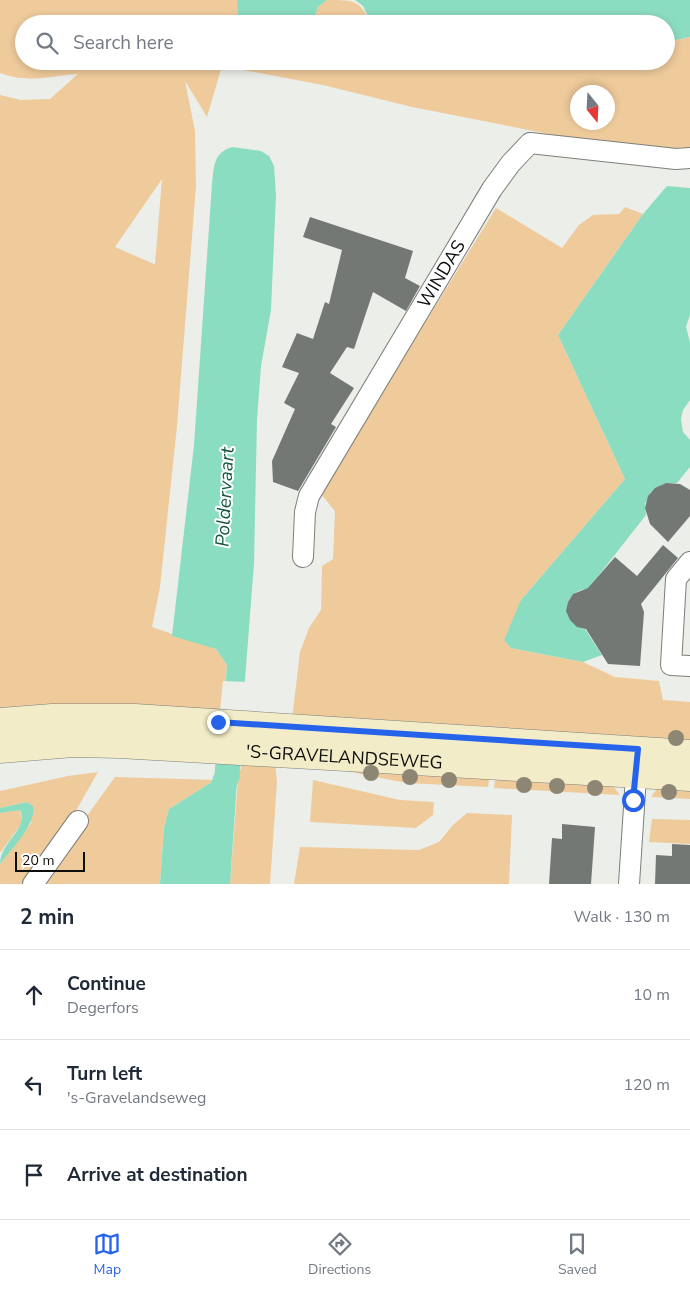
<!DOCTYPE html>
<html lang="en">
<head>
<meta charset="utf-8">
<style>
	:root { --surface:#fff; --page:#f2f2f3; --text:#1f2937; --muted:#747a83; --line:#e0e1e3; --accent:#2563eb }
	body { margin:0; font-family:"Nunito Sans",sans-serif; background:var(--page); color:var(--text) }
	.compass { position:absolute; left:570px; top:85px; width:45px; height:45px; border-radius:50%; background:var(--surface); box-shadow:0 2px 8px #0003; rotate:162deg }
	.scale { position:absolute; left:15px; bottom:12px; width:70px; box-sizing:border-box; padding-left:5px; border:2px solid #0d0e0c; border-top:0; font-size:14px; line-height:18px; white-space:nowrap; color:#0d0e0c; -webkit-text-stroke:4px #fff; paint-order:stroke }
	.stop { position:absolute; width:15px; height:15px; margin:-11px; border:4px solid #2563eb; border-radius:50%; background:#fff }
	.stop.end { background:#2563eb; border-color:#fff; box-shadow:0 1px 5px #0008 }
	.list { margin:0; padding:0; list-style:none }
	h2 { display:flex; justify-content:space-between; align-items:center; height:65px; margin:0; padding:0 20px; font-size:21px }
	h2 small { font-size:16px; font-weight:400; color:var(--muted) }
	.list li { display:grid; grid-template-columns:32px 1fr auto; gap:15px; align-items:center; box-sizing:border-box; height:90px; padding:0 20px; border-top:1px solid var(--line) }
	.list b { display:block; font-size:19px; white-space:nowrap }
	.list p { margin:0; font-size:16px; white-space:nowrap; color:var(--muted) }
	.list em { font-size:16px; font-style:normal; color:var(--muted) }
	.icon { flex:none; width:28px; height:28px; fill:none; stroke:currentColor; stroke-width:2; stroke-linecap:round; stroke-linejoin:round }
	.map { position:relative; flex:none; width:690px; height:884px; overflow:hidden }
	.search { position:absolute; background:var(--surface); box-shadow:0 2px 8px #0003; left:15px; right:15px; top:15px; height:55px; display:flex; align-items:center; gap:12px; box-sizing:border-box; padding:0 18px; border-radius:28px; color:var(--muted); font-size:19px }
	.sheet { height:335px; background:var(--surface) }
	nav { display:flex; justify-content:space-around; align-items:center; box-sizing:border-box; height:70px; border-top:1px solid var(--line); background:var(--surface); font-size:14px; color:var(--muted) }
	nav a { display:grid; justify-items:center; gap:2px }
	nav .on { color:var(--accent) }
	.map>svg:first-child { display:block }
</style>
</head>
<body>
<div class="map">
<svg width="690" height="884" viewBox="0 0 690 884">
	<rect width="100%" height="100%" fill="#eceee9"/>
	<g fill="#efcb9c" fill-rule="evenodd">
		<path d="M 0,0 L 237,0 L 238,24 L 24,24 L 24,61 L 427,61 L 457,66 L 509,61 L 666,61 L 666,42 L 690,37 L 690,150 L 618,145 L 559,136 L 412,107 L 323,85 L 222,66 L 207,117 L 185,81 L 195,131 L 196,186 L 177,426 L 160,587 L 152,627 L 216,649 L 227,665 L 223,726 L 0,726 L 0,95 L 21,100 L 50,99 L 78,74 C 46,76 33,84 0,73 ZM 578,92 L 608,92 L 608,122 L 578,122 ZM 162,179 L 155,264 L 154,264 L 115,247 Z"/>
		<path d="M 327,0 C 355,0 359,0 372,24 L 312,24 L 318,7 Z"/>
		<path d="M 625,207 L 643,214 L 558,335 L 625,479 L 521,600 L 511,648 L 583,662 L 615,677 L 659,681 L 663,700 L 690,702 L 690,745 L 291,728 L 300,652 L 309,628 L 321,610 L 322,566 L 333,559 L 335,511 L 320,493 L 496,208 L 562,248 L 579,225 L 593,215 L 619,214 Z"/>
		<path d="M 242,727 L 272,728 L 277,782 L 270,884 L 230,884 Z"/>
		<path d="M 312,764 L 611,783 L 620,795 L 494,788 L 495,780 L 489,780 L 488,787 L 406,783 Z"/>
		<path d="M 98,772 L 69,823 L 25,884 L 0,884 L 0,864 L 31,823 L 27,802 L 0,808 L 0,791 L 68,776 Z"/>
		<path d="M 115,777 L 215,780 L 169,809 L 164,828 L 160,884 L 38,884 Z"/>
		<path d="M 313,780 L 400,800 L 434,802 L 433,815 L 416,828 L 310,822 Z"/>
		<path d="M 659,786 L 690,786 L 690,799 L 651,797 Z"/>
		<path d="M 14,810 L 20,810 L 22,823 L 0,853 L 0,813 Z"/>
		<path d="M 467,813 L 512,815 L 509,884 L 294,884 L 300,847 L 419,850 L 439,842 L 453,825 Z"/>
		<path d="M 652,819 L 690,820 L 690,844 L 649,842 Z"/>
	</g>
	<g fill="#8bddc1">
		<path d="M 237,0 L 327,0 L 318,7 L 312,24 L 238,24 Z"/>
		<path d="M 355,0 L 690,0 L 690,37 L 666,42 L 666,24 L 372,24 L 363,6 Z"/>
		<path d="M 232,147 L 261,151 L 269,156 L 274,166 L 276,195 L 271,310 L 261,366 L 257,419 L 254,564 L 238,769 L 223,726 L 227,665 L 216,649 L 172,636 L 194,445 L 212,184 C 214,167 213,153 232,147 Z"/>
		<path d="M 667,186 L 690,188 L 690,315 L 686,327 L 690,342 L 690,400 L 683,410 L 681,419 L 683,432 L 690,440 L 690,467 L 677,483 L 663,484 L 651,492 L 645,504 L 646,515 L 588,589 C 561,590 561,624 585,629 L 602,655 L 583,662 L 511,648 L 504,640 L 521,600 L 625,479 L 558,335 L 643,214 Z"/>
		<path d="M 215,780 L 237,781 L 230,884 L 160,884 L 164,828 L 169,809 Z"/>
		<path d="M 27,802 L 33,806 C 37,823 11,850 0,864 C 0,842 29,829 20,810 L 0,813 L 0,808 Z"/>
	</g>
	<path fill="#eceee9" d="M 223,681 L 248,682 L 241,769 L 239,771 L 216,770 L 214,768 Z"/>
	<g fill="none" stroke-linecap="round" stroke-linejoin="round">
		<path stroke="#8bddc1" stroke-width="25" d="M 213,813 L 227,776 L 230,736"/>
	</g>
	<g fill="#747875">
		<path d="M 310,217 L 413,251 L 405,278 L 420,286 L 406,311 L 373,292 L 354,349 L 347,347 L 330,373 L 354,388 L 331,424 L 336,427 L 298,491 L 273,482 L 272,461 L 295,409 L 284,403 L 299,373 L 282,367 L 297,333 L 313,339 L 325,302 L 329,304 L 342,250 L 303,237 Z"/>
		<path d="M 666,483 L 680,484 L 690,490 L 690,516 L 668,542 L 650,524 L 645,508 L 648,496 L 655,488 Z"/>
		<path d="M 663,545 L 678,558 L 641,604 L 644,612 L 640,666 L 608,664 L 586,629 L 577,627 L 570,620 L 566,611 L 568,602 L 573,594 L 588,588 L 615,557 L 637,576 Z"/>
		<path d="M 562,824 L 595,827 L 591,884 L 549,884 L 552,838 L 562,839 Z"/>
		<path d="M 672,844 L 690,845 L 690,884 L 655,884 L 656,855 L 672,856 Z"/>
	</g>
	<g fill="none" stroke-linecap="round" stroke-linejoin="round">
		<defs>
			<g id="street">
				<path id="s1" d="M 303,557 L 305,512 L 309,496 L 492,189 L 511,163 L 530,143 L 676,159 L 690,158"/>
				<path d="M 690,562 L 676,579 L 671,665 L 690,666"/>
				<path d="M 33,884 L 78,821"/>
				<path d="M 629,884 L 637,761"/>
			</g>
			<g id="secondary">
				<path d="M 0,722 L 52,718 L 135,718 L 690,754"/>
				<path id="s2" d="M 0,749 L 73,743 L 119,744 L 690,777"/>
			</g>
		</defs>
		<use href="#street" stroke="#7d7f7b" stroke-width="22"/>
		<use href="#secondary" stroke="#7d7f7b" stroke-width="29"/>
		<use href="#street" stroke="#fff" stroke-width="20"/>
		<use href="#secondary" stroke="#f3ecc9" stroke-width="28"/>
	</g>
	<g fill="#8e8674">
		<circle cx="676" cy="738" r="8"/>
		<circle cx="371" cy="773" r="8"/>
		<circle cx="410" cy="777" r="8"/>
		<circle cx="449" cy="780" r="8"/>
		<circle cx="524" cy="785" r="8"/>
		<circle cx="557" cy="786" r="8"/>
		<circle cx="595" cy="788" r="8"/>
		<circle cx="669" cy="792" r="8"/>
	</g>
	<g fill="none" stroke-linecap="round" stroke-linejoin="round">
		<path stroke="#2563eb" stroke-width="6" d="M 218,722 L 638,749 L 633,800"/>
	</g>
	<g text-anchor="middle" stroke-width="4" stroke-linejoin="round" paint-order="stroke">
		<g font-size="18" fill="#0d0e0c" stroke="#fff">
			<text dy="6" stroke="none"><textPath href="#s1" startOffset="320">WINDAS</textPath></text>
			<text dy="6" stroke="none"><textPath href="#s2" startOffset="345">'S-GRAVELANDSEWEG</textPath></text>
		</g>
		<g font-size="19" font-style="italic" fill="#135644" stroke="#fff">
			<text transform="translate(224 497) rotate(-87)" y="7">Poldervaart</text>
		</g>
	</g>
</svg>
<svg class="compass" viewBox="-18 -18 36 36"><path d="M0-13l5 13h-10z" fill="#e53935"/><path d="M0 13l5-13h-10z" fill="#747a83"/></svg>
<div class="scale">20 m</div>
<div class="stop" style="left:633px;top:800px"></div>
<div class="stop end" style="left:218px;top:722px"></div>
<div class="search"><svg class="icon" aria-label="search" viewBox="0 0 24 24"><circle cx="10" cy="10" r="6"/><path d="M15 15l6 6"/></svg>Search here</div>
</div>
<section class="sheet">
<h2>2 min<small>Walk · 130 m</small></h2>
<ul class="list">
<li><svg class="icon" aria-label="ahead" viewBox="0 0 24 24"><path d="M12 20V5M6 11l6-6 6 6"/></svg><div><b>Continue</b><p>Degerfors</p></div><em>10 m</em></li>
<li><svg class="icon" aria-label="left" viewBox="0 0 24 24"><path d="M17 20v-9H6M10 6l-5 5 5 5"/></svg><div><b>Turn left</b><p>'s-Gravelandseweg</p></div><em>120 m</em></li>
<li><svg class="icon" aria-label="arrive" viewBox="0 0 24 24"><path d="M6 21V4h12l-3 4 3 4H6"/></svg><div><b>Arrive at destination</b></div></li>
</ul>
</section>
<nav>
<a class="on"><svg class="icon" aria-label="map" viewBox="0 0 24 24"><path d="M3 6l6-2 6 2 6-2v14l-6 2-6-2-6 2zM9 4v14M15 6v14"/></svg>Map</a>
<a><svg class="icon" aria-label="directions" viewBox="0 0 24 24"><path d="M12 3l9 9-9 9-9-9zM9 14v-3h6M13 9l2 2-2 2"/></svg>Directions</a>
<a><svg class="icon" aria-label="saved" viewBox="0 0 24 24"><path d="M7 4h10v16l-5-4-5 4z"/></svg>Saved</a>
</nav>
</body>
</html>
